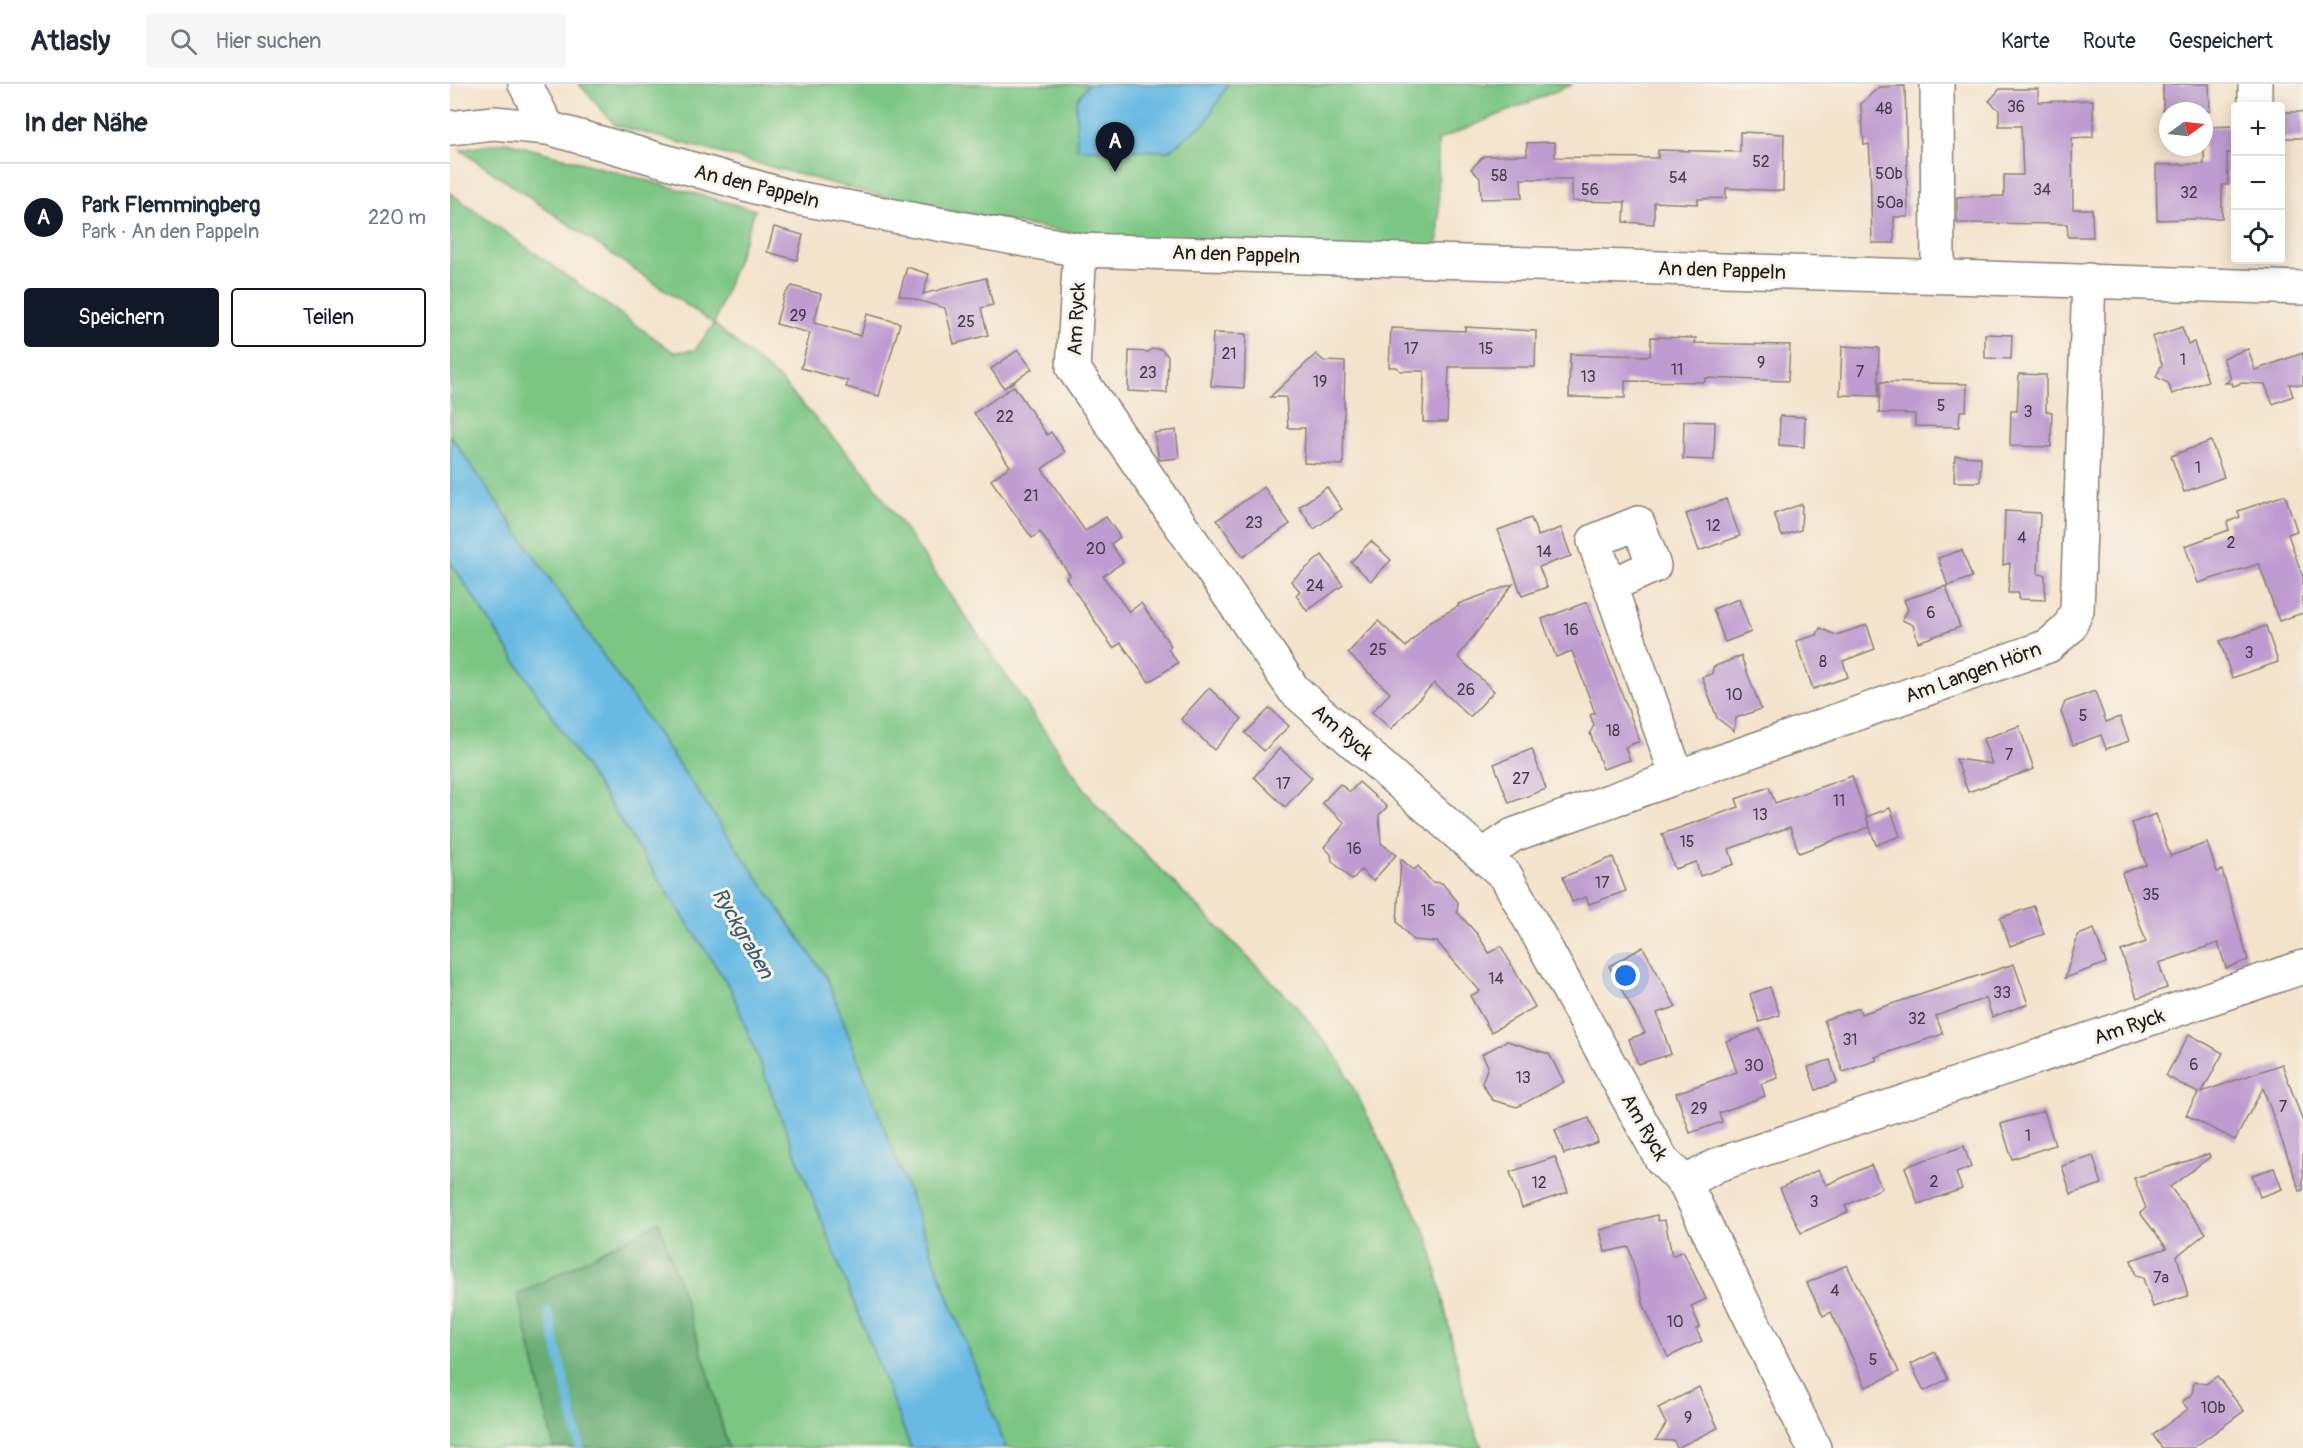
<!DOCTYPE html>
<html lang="de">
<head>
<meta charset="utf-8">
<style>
	:root { --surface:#fff; --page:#f6f6f7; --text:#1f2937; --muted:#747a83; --line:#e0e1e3; --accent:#111827 }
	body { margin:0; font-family:Pangolin,sans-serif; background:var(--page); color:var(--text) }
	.controls { position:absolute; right:18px; top:18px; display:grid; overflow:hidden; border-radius:6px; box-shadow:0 3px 15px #0003 }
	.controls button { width:54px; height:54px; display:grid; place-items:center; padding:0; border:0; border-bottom:2px solid var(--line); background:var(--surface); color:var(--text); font:30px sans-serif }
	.compass { position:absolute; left:1709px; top:18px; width:54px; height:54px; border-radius:50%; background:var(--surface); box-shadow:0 3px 15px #0003; rotate:75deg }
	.you { position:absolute; left:1176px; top:892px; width:21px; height:21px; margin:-15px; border:4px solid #fff; border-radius:50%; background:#1a73e8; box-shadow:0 0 0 9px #1a73e833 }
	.badge { display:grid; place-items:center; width:39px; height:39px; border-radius:50%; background:var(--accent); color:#fff; font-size:20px; font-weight:700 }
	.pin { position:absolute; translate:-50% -50px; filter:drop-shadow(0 2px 3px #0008) }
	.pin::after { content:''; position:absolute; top:32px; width:21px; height:18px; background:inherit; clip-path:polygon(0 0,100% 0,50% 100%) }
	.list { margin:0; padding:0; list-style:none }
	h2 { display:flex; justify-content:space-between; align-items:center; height:78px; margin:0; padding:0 24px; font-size:26px }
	h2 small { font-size:20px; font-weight:400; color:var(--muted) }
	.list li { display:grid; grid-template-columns:39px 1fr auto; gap:18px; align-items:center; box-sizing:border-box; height:108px; padding:0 24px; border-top:2px solid var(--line) }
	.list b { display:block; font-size:22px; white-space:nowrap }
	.list p { margin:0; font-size:20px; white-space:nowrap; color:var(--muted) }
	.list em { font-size:20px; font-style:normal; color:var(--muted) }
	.actions { display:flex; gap:12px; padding:18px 24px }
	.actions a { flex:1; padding:14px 0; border:2px solid var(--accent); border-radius:6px; text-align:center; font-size:21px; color:var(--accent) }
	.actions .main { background:var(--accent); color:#fff }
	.icon { flex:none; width:33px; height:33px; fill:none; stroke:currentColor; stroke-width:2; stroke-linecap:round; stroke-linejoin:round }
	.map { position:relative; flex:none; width:1853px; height:1364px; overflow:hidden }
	header { display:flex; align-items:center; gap:36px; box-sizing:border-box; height:84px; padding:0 30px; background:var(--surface); border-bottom:2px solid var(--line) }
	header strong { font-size:28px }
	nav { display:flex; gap:33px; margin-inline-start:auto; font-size:21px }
	.search { width:420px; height:54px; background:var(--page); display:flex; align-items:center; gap:15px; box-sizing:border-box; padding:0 21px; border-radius:6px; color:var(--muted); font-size:22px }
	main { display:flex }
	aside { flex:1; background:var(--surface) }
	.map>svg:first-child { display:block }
</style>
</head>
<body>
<header>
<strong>Atlasly</strong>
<div class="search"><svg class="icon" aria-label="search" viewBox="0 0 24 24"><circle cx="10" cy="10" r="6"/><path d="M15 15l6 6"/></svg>Hier suchen</div>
<nav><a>Karte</a><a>Route</a><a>Gespeichert</a></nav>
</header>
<main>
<aside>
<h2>In der Nähe<small></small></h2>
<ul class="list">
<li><span class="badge">A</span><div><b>Park Flemmingberg</b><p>Park · An den Pappeln</p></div><em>220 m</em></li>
</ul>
<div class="actions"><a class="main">Speichern</a><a>Teilen</a></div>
</aside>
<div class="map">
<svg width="1853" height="1364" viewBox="0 0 1853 1364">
	<rect width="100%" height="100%" fill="#f7f3e8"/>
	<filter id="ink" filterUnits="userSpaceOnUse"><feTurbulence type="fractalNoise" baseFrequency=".0167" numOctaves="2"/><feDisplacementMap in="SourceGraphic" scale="12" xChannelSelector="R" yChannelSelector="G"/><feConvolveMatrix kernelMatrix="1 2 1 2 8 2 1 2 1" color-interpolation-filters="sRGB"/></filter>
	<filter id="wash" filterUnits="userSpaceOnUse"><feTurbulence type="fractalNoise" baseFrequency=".008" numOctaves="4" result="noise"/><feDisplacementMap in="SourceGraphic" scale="24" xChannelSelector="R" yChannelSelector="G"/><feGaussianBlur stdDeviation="1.35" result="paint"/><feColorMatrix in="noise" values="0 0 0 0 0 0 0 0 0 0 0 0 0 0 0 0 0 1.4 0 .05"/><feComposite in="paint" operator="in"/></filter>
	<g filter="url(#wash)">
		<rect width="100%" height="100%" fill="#f4e3cc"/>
		<g fill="#7cc684" stroke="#4c7150" stroke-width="1.5">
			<path d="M 129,0 L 1123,0 L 988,56 L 989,153 L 985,168 L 637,152 L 463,121 L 165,41 Z"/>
			<path d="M 56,58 L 305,126 L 264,240 L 330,296 L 418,392 L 643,717 L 846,922 L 890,977 L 979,1155 L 1018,1327 L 1032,1364 L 556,1364 L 377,894 L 0,351 L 0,109 L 224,268 L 245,266 L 264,240 L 10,66 Z"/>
			<path d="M 0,477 L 281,905 L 461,1364 L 278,1364 L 258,1288 L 208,1138 L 68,1211 L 104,1364 L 0,1364 Z"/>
		</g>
		<path fill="#65ab72" stroke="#406447" stroke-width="1.5" d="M 209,1138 L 258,1288 L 278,1364 L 104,1364 L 68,1211 Z"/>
		<g fill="#68bae3" stroke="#426b80" stroke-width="1.5">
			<path d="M 638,0 L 778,0 L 756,38 L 718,67 L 627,65 L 626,17 Z"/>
			<path d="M 0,351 L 377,894 L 556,1364 L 461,1364 L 281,905 L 0,477 Z"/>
		</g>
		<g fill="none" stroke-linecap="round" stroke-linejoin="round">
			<path stroke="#68bae3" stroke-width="8" d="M 98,1226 L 130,1364"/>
		</g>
		<g id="blocks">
			<g fill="#be9bd0">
				<path d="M 1713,0 L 1759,0 L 1760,27 L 1713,27 Z"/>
				<path d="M 1455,2 L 1458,133 L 1444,133 L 1444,159 L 1422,159 L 1420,75 L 1419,60 L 1414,61 L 1411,20 L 1429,3 Z"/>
				<path d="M 1550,5 L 1588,5 L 1588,18 L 1643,16 L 1643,53 L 1622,54 L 1623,125 L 1642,125 L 1643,153 L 1618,153 L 1617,140 L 1507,139 L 1507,113 L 1554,112 L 1554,91 L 1573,91 L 1571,42 L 1549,42 L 1549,26 L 1539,17 Z"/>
				<rect x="1830" y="28" width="23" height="26"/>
				<path d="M 1785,42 L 1785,69 L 1777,69 L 1778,101 L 1772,101 L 1772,134 L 1707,136 L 1706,81 L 1754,80 L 1754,43 Z"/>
				<path d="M 1290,48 L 1334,50 L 1333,107 L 1276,104 L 1276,114 L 1248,115 L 1248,120 L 1204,118 L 1204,140 L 1174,138 L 1175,118 L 1122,117 L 1122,95 L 1071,95 L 1072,114 L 1031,115 L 1030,94 L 1021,85 L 1034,72 L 1077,71 L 1077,59 L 1105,58 L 1105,73 L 1208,74 L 1208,66 L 1290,68 Z"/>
				<path d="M 324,143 L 353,151 L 347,176 L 317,168 Z"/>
				<path d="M 457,183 L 479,190 L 473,210 L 536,194 L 543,221 L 531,224 L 538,251 L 504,260 L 495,224 L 449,211 Z"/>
				<path d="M 342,202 L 371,210 L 364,239 L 411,252 L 417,230 L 450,239 L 429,312 L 396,303 L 398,297 L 351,284 L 360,249 L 326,240 L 334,211 Z"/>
				<path d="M 1015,243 L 1086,247 L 1085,283 L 999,283 L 997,338 L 973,338 L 974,287 L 950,287 L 947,283 L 939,283 L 941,244 L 1015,247 Z"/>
				<path d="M 1732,243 L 1738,260 L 1744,258 L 1758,297 L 1722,310 L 1718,299 L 1706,293 L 1712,280 L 1702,253 Z"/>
				<path d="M 763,249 L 796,250 L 794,304 L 761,302 Z"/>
				<path d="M 1535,250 L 1562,251 L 1561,275 L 1535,274 Z"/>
				<path d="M 1201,253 L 1246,254 L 1245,259 L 1340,261 L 1338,297 L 1255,294 L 1255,298 L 1175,297 L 1175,314 L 1119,313 L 1120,270 L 1200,272 Z"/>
				<path d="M 1392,262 L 1429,264 L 1428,312 L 1390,311 Z"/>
				<path d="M 702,265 L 711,265 L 718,272 L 717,309 L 678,307 L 679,267 L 698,268 Z"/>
				<path d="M 1798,265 L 1805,286 L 1853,269 L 1853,301 L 1839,300 L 1843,312 L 1823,320 L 1815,300 L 1792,299 L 1783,302 L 1782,299 L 1775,299 L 1781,295 L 1773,274 Z"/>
				<path d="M 568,266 L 582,285 L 554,304 L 541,285 Z"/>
				<path d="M 866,270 L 874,277 L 895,278 L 893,381 L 854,379 L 855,344 L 838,344 L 836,313 L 820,313 Z"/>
				<path d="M 1569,290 L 1596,291 L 1596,327 L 1602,328 L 1601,363 L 1560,362 L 1561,327 L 1567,327 Z"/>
				<path d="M 1430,298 L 1517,300 L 1516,327 L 1510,327 L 1509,343 L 1465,342 L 1465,330 L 1429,329 Z"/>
				<path d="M 564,302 L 597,351 L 601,348 L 615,368 L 592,385 L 635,447 L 656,433 L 670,453 L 661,460 L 673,478 L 653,492 L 679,528 L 691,519 L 721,562 L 718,565 L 728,579 L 699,598 L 671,559 L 663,564 L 616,494 L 620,491 L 590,448 L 582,454 L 541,396 L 560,382 L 524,329 Z"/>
				<path d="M 1330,332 L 1355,333 L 1354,363 L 1329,361 Z"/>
				<path d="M 1234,337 L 1265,338 L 1264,376 L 1233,375 Z"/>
				<path d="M 726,346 L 729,374 L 709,376 L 704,349 Z"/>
				<path d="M 1761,357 L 1774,393 L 1734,408 L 1721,372 Z"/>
				<path d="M 1505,372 L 1531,373 L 1530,398 L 1504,398 Z"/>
				<path d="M 814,403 L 840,440 L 793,473 L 767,436 Z"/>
				<path d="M 877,403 L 892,425 L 864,445 L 849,423 Z"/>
				<path d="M 1835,411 L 1847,447 L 1838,450 L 1853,494 L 1853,529 L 1829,537 L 1809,480 L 1748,499 L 1735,462 L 1779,446 L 1777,438 L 1790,433 L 1788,427 Z"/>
				<path d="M 1276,415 L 1290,452 L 1249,467 L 1236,430 Z"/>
				<path d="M 1352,420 L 1351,446 L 1332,452 L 1324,430 Z"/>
				<path d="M 1555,427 L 1590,429 L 1588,490 L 1595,491 L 1595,516 L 1568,515 L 1569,509 L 1558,509 L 1560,479 L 1553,481 Z"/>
				<path d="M 1081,434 L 1088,452 L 1111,444 L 1121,472 L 1089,483 L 1097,503 L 1072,512 L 1048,446 Z"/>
				<path d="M 921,457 L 941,476 L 921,497 L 901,478 Z"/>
				<path d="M 1512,466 L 1522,493 L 1498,502 L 1488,474 Z"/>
				<path d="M 872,471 L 893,501 L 857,527 L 846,511 L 850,507 L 841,497 Z"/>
				<path d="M 1063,500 L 1008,573 L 1044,607 L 1020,633 L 984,599 L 941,645 L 922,628 L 940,609 L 898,569 L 928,537 L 956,563 L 979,538 L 1009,522 L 1008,520 Z"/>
				<path d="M 1496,502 L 1510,543 L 1468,558 L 1463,541 L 1452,536 L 1458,526 L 1454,516 Z"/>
				<path d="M 1289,515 L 1301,548 L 1275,558 L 1263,525 Z"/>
				<path d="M 1137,518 L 1190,657 L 1175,663 L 1180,676 L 1153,685 L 1140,649 L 1144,641 L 1140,631 L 1145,629 L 1122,567 L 1106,573 L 1092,535 Z"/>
				<path d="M 1417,541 L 1425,565 L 1393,577 L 1398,593 L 1363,605 L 1346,557 L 1367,551 L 1370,544 L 1386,551 Z"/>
				<path d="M 1816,542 L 1828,578 L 1782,594 L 1770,557 Z"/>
				<path d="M 1291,572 L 1311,625 L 1286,634 L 1284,647 L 1267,634 L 1252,593 L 1262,590 L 1263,583 Z"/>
				<path d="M 759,604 L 792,635 L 764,666 L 731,635 Z"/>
				<path d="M 1645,607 L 1656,638 L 1670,633 L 1679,657 L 1656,665 L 1651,651 L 1623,661 L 1611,628 L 1615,618 Z"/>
				<path d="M 820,624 L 839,642 L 814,667 L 795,649 Z"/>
				<path d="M 1569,642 L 1584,685 L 1518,708 L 1506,675 L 1542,680 L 1533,655 Z"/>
				<path d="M 830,664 L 862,694 L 835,723 L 804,693 Z"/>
				<path d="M 1082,665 L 1096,705 L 1059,719 L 1044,680 Z"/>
				<path d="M 1402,692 L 1420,743 L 1349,769 L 1340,743 L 1279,765 L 1284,780 L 1250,792 L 1246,778 L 1225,785 L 1212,750 L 1289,723 L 1286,715 L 1319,703 L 1325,719 Z"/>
				<path d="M 909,698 L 937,723 L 929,731 L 931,759 L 946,771 L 923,797 L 911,786 L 902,796 L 882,777 L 881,770 L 874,763 L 895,739 L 872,719 L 890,700 L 900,708 Z"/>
				<path d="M 1440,724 L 1450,752 L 1426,761 L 1416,733 Z"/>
				<path d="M 1706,730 L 1720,772 L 1757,759 L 1767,788 L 1772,786 L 1798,876 L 1776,884 L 1768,859 L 1709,879 L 1717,904 L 1687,914 L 1671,867 L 1696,858 L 1672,789 L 1696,781 L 1682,739 Z"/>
				<path d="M 1163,773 L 1176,807 L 1139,820 L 1136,813 L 1122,818 L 1113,793 Z"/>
				<path d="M 951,775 L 964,786 L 968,782 L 982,798 L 992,799 L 1008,818 L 1007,828 L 1028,851 L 1039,869 L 1051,862 L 1085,923 L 1041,948 L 1020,912 L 1030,907 L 987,858 L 963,856 L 947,838 Z"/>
				<path d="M 1584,822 L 1594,850 L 1560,862 L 1550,834 Z"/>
				<path d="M 1644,845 L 1656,879 L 1615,894 L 1628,851 Z"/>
				<path d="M 1193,863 L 1226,923 L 1207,929 L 1221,970 L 1188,980 L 1179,955 L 1195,949 L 1159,882 Z"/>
				<path d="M 1564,880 L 1578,920 L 1542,933 L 1536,914 L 1486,932 L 1493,950 L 1425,973 L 1427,976 L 1393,988 L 1374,936 L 1409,924 L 1411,930 Z"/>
				<path d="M 1320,903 L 1330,931 L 1309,938 L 1300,910 Z"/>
				<path d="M 1310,945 L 1328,994 L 1311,1000 L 1315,1012 L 1269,1029 L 1272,1038 L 1240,1049 L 1226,1009 L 1287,988 L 1276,957 Z"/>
				<path d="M 1739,950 L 1773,969 L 1752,1008 L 1832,980 L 1853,1038 L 1853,1106 L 1850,1107 L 1813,1004 L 1785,1056 L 1736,1031 L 1748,1009 L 1716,992 Z"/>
				<path d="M 1057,957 L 1099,970 L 1114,998 L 1067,1023 L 1042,1016 L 1032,999 L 1038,982 L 1032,970 Z"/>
				<path d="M 1380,976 L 1387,998 L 1366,1006 L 1358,983 Z"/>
				<path d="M 1594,1027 L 1605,1061 L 1562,1075 L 1551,1040 Z"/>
				<path d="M 1139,1034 L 1148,1058 L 1114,1070 L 1105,1046 Z"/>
				<path d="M 1514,1062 L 1521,1083 L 1506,1089 L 1512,1105 L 1468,1120 L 1455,1083 Z"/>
				<path d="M 1759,1070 L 1760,1073 L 1720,1103 L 1756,1149 L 1727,1172 L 1738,1212 L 1703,1223 L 1693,1194 L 1686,1192 L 1681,1176 L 1717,1164 L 1690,1129 L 1696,1124 L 1684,1094 Z"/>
				<path d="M 1643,1072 L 1652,1100 L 1621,1110 L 1612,1082 Z"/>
				<path d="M 1105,1073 L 1118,1108 L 1072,1124 L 1060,1088 Z"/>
				<path d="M 1421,1081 L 1432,1104 L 1395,1122 L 1398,1128 L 1351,1149 L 1330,1104 L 1368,1086 L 1376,1101 Z"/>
				<path d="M 1824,1084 L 1832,1105 L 1810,1113 L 1802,1091 Z"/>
				<path d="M 1207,1131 L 1208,1137 L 1215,1136 L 1222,1172 L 1233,1167 L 1256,1215 L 1241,1222 L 1250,1243 L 1246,1245 L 1252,1257 L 1218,1273 L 1194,1222 L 1179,1163 L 1155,1168 L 1150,1146 Z"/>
				<path d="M 1397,1181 L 1449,1288 L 1416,1303 L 1381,1228 L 1373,1232 L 1357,1199 Z"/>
				<path d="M 1485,1268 L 1498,1295 L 1474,1307 L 1461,1280 Z"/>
				<path d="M 1767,1292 L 1794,1327 L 1743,1364 L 1712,1364 L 1703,1351 L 1738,1325 L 1732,1318 L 1742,1310 L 1744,1298 L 1756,1300 Z"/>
				<path d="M 1249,1303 L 1268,1344 L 1227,1364 L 1224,1357 L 1206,1356 L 1216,1340 L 1208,1324 Z"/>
			</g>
		</g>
	</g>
	<g filter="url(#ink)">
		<use href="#blocks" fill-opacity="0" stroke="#888074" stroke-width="1.5"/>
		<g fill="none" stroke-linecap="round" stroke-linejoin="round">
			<defs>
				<g id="street">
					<path d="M 75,0 L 98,44"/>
					<path d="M 1487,0 L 1488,192"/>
					<path d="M 1805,0 L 1805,22"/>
					<path d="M 0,44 L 43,39 L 98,44 L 341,113 L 630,166 L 1853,204"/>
					<path d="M 630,166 L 623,284 L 844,606 L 1056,792 L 1212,1076 L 1235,1099 L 1364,1364"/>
					<path d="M 1161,501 L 1204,482 L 1188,439 L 1144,457 L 1227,692"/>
					<path d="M 1034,771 L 1063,751 L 1598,562 L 1619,544 L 1627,526 L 1639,196"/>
					<path d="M 1235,1099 L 1267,1081 L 1853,883"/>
				</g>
			</defs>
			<use href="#street" stroke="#888074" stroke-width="36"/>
			<use href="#street" stroke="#fff" stroke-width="33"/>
		</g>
	</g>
	<g text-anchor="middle" stroke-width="6" stroke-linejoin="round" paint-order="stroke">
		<g font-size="16" fill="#443c49">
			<text x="1566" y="28">36</text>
			<text x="1434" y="30">48</text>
			<text x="1311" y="83">52</text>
			<text x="1439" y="95">50b</text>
			<text x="1049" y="97">58</text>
			<text x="1228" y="99">54</text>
			<text x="1140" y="111">56</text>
			<text x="1592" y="111">34</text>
			<text x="1739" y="114">32</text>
			<text x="1440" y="124">50a</text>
			<text x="348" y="237">29</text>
			<text x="516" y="243">25</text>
			<text x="961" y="270">17</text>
			<text x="1036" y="270">15</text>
			<text x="779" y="275">21</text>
			<text x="1733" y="281">1</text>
			<text x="1311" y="284">9</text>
			<text x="1227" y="291">11</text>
			<text x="1410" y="293">7</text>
			<text x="698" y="294">23</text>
			<text x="1138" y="298">13</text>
			<text x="870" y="303">19</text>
			<text x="1491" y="327">5</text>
			<text x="1578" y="333">3</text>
			<text x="555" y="338">22</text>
			<text x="1748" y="389">1</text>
			<text x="581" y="417">21</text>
			<text x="804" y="444">23</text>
			<text x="1263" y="447">12</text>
			<text x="1572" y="459">4</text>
			<text x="1781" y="464">2</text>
			<text x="646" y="470">20</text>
			<text x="1094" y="473">14</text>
			<text x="865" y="507">24</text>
			<text x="1481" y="534">6</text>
			<text x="1121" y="551">16</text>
			<text x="928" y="571">25</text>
			<text x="1799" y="574">3</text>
			<text x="1373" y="583">8</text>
			<text x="1016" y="611">26</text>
			<text x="1284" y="616">10</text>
			<text x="1633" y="637">5</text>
			<text x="1163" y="652">18</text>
			<text x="1559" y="676">7</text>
			<text x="1071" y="700">27</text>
			<text x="833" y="705">17</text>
			<text x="1389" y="722">11</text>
			<text x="1310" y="736">13</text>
			<text x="1237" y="763">15</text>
			<text x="904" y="770">16</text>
			<text x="1152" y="804">17</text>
			<text x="1701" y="816">35</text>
			<text x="978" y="832">15</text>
			<text x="1046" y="900">14</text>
			<text x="1552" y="914">33</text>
			<text x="1467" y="940">32</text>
			<text x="1400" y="961">31</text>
			<text x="1744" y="986">6</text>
			<text x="1304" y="987">30</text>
			<text x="1073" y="999">13</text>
			<text x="1833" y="1028">7</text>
			<text x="1249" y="1030">29</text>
			<text x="1578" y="1057">1</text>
			<text x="1484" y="1103">2</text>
			<text x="1089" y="1104">12</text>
			<text x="1364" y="1123">3</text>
			<text x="1711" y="1199">7a</text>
			<text x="1385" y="1212">4</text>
			<text x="1225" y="1243">10</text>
			<text x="1423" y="1281">5</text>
			<text x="1763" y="1329">10b</text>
			<text x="1238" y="1339">9</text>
		</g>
		<g font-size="20" fill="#1c1c1c" stroke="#f7f3e8">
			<text transform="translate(307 102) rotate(14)" y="7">An den Pappeln</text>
			<text transform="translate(786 170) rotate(2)" y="7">An den Pappeln</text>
			<text transform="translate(1272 186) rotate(2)" y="7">An den Pappeln</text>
			<text transform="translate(626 235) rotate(-87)" y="7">Am Ryck</text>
			<text transform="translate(1523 588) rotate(-20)" y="7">Am Langen Hörn</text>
			<text transform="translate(893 648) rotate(41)" y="7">Am Ryck</text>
			<text transform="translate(1679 942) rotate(-19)" y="7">Am Ryck</text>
			<text transform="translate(1195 1043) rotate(60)" y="7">Am Ryck</text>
		</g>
		<g font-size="21" font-style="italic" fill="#3a5b6c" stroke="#f7f3e8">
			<text transform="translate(293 849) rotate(60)" y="7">Ryckgraben</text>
		</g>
	</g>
</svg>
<div class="controls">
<button>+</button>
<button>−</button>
<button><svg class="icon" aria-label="locate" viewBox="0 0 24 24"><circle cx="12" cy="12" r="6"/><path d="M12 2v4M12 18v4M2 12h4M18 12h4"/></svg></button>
</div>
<svg class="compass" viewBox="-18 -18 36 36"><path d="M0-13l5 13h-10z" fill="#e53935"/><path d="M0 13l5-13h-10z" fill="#747a83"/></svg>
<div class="you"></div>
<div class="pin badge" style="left:665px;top:88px">A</div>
</div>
</main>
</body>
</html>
